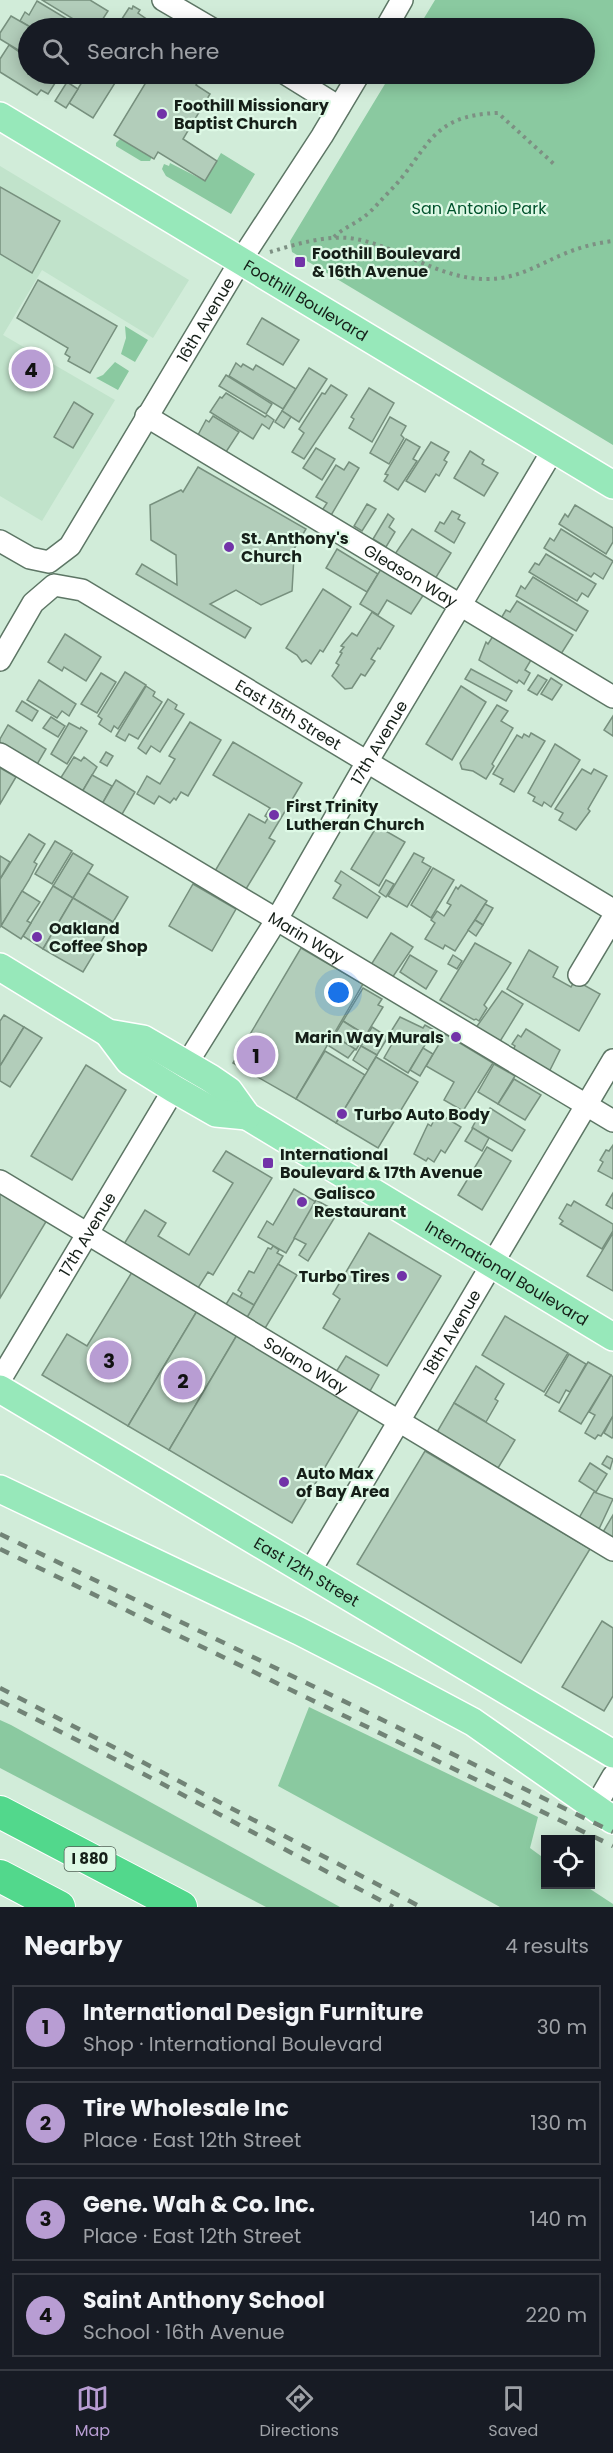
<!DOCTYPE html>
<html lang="en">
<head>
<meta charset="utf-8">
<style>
	:root { --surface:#171b24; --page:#20242c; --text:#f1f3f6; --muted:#9ea1a6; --line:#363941; --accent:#b89dd3 }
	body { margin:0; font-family:Poppins,sans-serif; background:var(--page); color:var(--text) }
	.controls { position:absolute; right:18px; bottom:18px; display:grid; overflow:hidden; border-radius:0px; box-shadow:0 3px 15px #0003 }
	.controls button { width:54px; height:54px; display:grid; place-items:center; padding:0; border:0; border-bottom:2px solid var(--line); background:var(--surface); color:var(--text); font:30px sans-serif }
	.you { position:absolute; left:339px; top:993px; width:21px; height:21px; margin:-15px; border:4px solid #fff; border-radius:50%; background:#1a73e8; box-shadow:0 0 0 9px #1a73e833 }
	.badge { display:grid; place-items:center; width:39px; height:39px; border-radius:50%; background:var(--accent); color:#111; font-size:20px; font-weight:700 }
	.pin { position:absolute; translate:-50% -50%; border:3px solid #fff; box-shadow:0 2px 6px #0006 }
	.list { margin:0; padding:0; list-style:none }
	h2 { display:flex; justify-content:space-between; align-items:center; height:78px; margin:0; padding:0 24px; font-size:26px }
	h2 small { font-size:20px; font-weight:400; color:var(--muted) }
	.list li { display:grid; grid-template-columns:39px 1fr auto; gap:18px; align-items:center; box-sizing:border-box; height:84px; margin:0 12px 12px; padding:0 12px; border:2px solid var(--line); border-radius:0px }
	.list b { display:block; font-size:22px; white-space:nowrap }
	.list p { margin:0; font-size:20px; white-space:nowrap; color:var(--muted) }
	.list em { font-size:20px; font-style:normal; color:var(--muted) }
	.icon { flex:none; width:33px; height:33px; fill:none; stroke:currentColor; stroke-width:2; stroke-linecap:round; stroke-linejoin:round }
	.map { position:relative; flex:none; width:613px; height:1907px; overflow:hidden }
	.search { position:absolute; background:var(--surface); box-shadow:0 3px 15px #0003; left:18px; right:18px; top:18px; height:66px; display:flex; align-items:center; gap:15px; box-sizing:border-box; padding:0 21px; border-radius:33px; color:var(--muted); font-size:22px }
	.sheet { height:462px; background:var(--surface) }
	nav { display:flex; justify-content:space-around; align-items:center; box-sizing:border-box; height:84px; border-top:2px solid var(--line); background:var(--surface); font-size:16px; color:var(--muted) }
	nav a { display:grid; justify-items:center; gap:3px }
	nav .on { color:var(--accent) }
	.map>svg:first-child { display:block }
</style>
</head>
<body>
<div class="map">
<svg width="613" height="1907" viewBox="0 0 613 1907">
	<rect width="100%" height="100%" fill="#d1ecd9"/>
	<path fill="#c1e3cb" d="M 0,166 L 189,280 L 153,338 L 42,270 L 3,335 L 115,400 L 42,521 L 0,496 Z"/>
	<g fill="#8ac9a0">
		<path d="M 435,0 L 613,0 L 613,445 L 292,252 L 290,241 L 391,74 L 584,74 L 584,28 L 418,28 Z"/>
		<path d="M 120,139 L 152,157 L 150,161 L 141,161 L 116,146 L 116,143 Z"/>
		<path d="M 221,153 L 255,174 L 231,214 L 166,176 L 162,169 L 164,164 L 169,166 L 170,163 L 205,181 Z"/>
		<path d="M 125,326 L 148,340 L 135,362 L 121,354 L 126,338 Z"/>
		<path d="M 115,362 L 129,371 L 118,390 L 96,378 L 103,375 Z"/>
		<path d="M 309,1707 L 538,1817 L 530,1848 L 545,1859 L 546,1884 L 584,1885 L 613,1904 L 613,1907 L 500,1907 L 278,1786 Z"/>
		<path d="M 0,1720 L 11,1725 L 340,1907 L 266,1907 L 0,1768 Z"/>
	</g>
	<g fill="#b2cdba" stroke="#77907e" stroke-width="1.5">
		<path d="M 42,0 L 90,0 L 108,11 L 97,28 L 88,28 Z"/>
		<path d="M 37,1 L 82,28 L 32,28 L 20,21 L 25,12 L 29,15 Z"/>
		<path d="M 133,6 L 140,10 L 138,13 L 148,20 L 144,27 L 146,28 L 116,28 L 129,8 L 132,9 Z"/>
		<path d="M 11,16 L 32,28 L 28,28 L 28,56 L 0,39 L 0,33 Z"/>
		<path d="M 9,45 L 28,58 L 28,74 L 54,74 L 59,77 L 48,94 L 41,90 L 37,95 L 0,72 L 0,59 Z"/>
		<path d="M 87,74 L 120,75 L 93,118 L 69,103 Z"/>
		<path d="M 151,74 L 203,74 L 196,85 L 210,94 L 183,139 L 217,161 L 205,181 L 158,152 L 154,159 L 114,135 Z"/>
		<path d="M 67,82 L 78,89 L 66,108 L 55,101 Z"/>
		<path d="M 0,187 L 60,221 L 32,273 L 0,254 Z"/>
		<path d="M 38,280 L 117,326 L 90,373 L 68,361 L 70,357 L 65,354 L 68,348 L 17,318 Z"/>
		<path d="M 262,318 L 299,340 L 283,365 L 247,344 Z"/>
		<path d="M 236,363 L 241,367 L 243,364 L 253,370 L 256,365 L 296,389 L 283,409 L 229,376 Z"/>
		<path d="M 309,368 L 327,379 L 299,422 L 282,411 Z"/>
		<path d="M 226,375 L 272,404 L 266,414 L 219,386 Z"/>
		<path d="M 331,385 L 347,395 L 304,459 L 292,452 L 304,433 L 299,429 L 322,393 L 325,394 Z"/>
		<path d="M 369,388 L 394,403 L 372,442 L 349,428 L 354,419 L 351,417 Z"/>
		<path d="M 226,393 L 265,417 L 267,415 L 274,420 L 269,429 L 262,424 L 253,439 L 210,412 L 220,397 L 222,398 Z"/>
		<path d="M 74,402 L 93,414 L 73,448 L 54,437 Z"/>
		<path d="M 282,411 L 291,417 L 284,428 L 275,422 Z"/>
		<path d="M 213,416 L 239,432 L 226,452 L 198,435 L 206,420 L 209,422 Z"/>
		<path d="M 390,417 L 406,426 L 401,435 L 404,438 L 389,464 L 370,453 Z"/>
		<path d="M 406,439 L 420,447 L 413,459 L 417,461 L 398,490 L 384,481 L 388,475 L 385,474 Z"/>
		<path d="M 431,442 L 449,452 L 444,460 L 447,462 L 439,476 L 436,474 L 425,492 L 406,481 Z"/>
		<path d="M 316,448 L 335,459 L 322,480 L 303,468 Z"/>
		<path d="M 470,451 L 484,460 L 482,464 L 498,473 L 484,496 L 454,478 Z"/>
		<path d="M 349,462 L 359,468 L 330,517 L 321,512 L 327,503 L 316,497 L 336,465 L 344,470 Z"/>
		<path d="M 198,467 L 306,529 L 291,554 L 294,556 L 292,591 L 261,605 L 236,590 L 210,604 L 251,628 L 245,638 L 136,574 L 142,564 L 177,585 L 176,555 L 151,540 L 150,505 L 181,490 L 183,492 Z"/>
		<path d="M 367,504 L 376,509 L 362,531 L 354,526 Z"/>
		<path d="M 575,505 L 613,528 L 613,542 L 606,554 L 559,524 L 565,514 L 568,517 Z"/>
		<path d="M 452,511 L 460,515 L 458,519 L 465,523 L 454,543 L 435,531 L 440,522 L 444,524 Z"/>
		<path d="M 388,514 L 394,519 L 389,527 L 395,532 L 386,547 L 373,539 Z"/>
		<path d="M 412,529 L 451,553 L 435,579 L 395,554 Z"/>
		<path d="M 561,529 L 613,561 L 603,579 L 594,573 L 591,577 L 544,548 L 550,538 L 554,541 Z"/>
		<path d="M 337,549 L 378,574 L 367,592 L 326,568 Z"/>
		<path d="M 546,554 L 596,584 L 588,597 L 582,593 L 577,601 L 529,572 L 535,563 L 539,565 Z"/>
		<path d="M 381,569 L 424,594 L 411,614 L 387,600 L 378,615 L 360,604 Z"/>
		<path d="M 533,577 L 588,611 L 576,631 L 516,596 L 521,586 L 525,589 Z"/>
		<path d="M 323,589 L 351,607 L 323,652 L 320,650 L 311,664 L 306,660 L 302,662 L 297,655 L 286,648 Z"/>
		<path d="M 517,601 L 573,635 L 561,654 L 500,620 L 506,610 L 510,612 Z"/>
		<path d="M 372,612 L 394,626 L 380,649 L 378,648 L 371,659 L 375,661 L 365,676 L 361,674 L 352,688 L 345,689 L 332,676 L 339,665 L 336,663 L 342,653 L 340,652 L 344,647 L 341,646 L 352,633 L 357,636 Z"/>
		<path d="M 65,634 L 101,657 L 86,681 L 64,667 L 62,671 L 48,662 Z"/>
		<path d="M 493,636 L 531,660 L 525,670 L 530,673 L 524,684 L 519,680 L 517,683 L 479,660 L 486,642 L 488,644 Z"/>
		<path d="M 471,669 L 512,691 L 506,701 L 465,679 Z"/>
		<path d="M 125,672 L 146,685 L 118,729 L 114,726 L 111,732 L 99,724 L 102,719 L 98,716 Z"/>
		<path d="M 101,673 L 116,682 L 97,713 L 81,704 Z"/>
		<path d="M 538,675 L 547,680 L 537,695 L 528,690 Z"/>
		<path d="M 551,678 L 562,685 L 552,700 L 541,694 Z"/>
		<path d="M 39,680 L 76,704 L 69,716 L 62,711 L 57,718 L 27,700 Z"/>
		<path d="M 146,686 L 155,692 L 153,696 L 162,702 L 138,739 L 129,734 L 125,741 L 116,736 Z"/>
		<path d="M 461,686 L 486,702 L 452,760 L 426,744 Z"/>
		<path d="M 168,699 L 177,705 L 175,709 L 184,714 L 160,752 L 151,746 L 146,754 L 138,748 Z"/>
		<path d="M 22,701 L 38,711 L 32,721 L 16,711 Z"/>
		<path d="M 497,705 L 508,711 L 501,721 L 513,728 L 492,764 L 494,766 L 486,779 L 473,771 L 462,769 L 460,763 Z"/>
		<path d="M 613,716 L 613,736 L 604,730 Z"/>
		<path d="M 51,717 L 65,726 L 58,737 L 43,728 Z"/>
		<path d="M 190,722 L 221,740 L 188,796 L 181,792 L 176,800 L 174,798 L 170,803 L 159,796 L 154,804 L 137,794 L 147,776 L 160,784 L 175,759 L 169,756 Z"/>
		<path d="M 69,723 L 80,729 L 81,727 L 87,731 L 67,764 L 51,754 Z"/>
		<path d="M 8,725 L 46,749 L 36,766 L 0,744 L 0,739 Z"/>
		<path d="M 531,733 L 545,741 L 514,792 L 500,784 L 503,779 L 493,774 L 517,735 L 522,738 L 524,734 L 529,737 Z"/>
		<path d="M 233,742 L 302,783 L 269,838 L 275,841 L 246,889 L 215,871 L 249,814 L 265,823 L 268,818 L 265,816 L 270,808 L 213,775 Z"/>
		<path d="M 555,744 L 580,760 L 551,807 L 544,802 L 542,806 L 533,801 L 535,797 L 528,793 Z"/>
		<path d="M 106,752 L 113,756 L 107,766 L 100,762 Z"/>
		<path d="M 74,757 L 81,761 L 84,757 L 97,767 L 82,792 L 60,779 Z"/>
		<path d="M 0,768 L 16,777 L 0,804 Z"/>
		<path d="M 582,769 L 591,774 L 594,769 L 607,776 L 588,809 L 590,811 L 576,830 L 559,820 L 563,813 L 555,809 Z"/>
		<path d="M 92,775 L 112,786 L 102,804 L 82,792 Z"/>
		<path d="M 116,780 L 135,792 L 121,816 L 102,804 Z"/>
		<path d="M 377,826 L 405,842 L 379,886 L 351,869 Z"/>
		<path d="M 29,834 L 45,844 L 34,862 L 37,864 L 29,880 L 1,926 L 0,879 Z"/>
		<path d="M 55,841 L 72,851 L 52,884 L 35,874 Z"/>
		<path d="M 73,853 L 93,865 L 73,898 L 53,886 Z"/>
		<path d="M 414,853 L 424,858 L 422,862 L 431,867 L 407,907 L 388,896 Z"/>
		<path d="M 0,856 L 10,862 L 0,879 Z"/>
		<path d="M 433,868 L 454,880 L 431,918 L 411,905 Z"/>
		<path d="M 341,871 L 380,897 L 367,918 L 333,898 L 341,885 L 335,881 Z"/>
		<path d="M 88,873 L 128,897 L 113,922 L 73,898 Z"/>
		<path d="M 386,880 L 394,884 L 386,897 L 379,892 Z"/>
		<path d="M 193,884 L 236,909 L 212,951 L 169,926 Z"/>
		<path d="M 461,885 L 487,901 L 455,951 L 445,945 L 443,949 L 425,939 L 435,923 L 431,920 L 437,911 L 444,916 L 451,905 L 447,903 L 456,887 L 458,889 Z"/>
		<path d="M 53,886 L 73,898 L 43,949 L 23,936 Z"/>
		<path d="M 22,891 L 40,902 L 27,921 L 31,923 L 21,939 L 1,926 Z"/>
		<path d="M 73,898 L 113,922 L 83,972 L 43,949 Z"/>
		<path d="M 485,904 L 493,908 L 483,925 L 475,920 Z"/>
		<path d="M 475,920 L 483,925 L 476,936 L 468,930 Z"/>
		<path d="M 391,933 L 413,947 L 390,981 L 369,968 Z"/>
		<path d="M 475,943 L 511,963 L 484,1005 L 487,1008 L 479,1021 L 476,1019 L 474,1020 L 440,1000 Z"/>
		<path d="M 301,948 L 363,984 L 296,1099 L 233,1063 Z"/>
		<path d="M 529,950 L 558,967 L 553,977 L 571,987 L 575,980 L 600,994 L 579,1031 L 507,989 Z"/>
		<path d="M 410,955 L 437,971 L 426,989 L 400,972 Z"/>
		<path d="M 453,955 L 462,961 L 457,969 L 448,964 Z"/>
		<path d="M 363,988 L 382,999 L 378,1005 L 383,1007 L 366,1035 L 343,1021 Z"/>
		<path d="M 502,991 L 523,1004 L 499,1043 L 475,1029 Z"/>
		<path d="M 4,1015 L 24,1027 L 0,1066 L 0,1021 Z"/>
		<path d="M 400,1017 L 423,1028 L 425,1025 L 434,1030 L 408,1073 L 384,1058 L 396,1037 L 390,1033 Z"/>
		<path d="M 343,1021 L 365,1035 L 356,1050 L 334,1036 Z"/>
		<path d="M 24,1027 L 42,1038 L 10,1087 L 0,1081 L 0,1066 Z"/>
		<path d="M 372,1027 L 388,1037 L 377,1055 L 361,1046 Z"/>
		<path d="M 526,1029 L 560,1050 L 548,1074 L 512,1052 L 515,1046 L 512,1044 L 518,1035 L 521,1037 Z"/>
		<path d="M 445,1034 L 493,1063 L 463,1111 L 444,1100 L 454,1082 L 426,1066 Z"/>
		<path d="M 334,1036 L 355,1049 L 348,1058 L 329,1046 Z"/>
		<path d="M 361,1046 L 377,1055 L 368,1070 L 353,1060 Z"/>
		<path d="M 423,1048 L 433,1054 L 420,1076 L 410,1070 Z"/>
		<path d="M 325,1051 L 365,1075 L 336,1123 L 296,1099 Z"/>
		<path d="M 376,1057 L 418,1082 L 378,1148 L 336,1123 Z"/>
		<path d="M 494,1064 L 515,1076 L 498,1104 L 478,1092 Z"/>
		<path d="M 86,1065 L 126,1090 L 72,1180 L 31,1156 Z"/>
		<path d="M 514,1079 L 541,1095 L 525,1120 L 498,1104 Z"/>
		<path d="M 490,1108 L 525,1130 L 512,1151 L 472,1128 L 479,1115 L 484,1118 Z"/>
		<path d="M 438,1113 L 461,1127 L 445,1153 L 441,1150 L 434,1162 L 428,1158 L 426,1161 L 414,1154 L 428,1124 L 431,1126 Z"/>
		<path d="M 473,1128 L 489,1138 L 482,1151 L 465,1141 Z"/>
		<path d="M 613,1145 L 613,1179 L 598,1171 L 603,1162 L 600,1160 L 606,1150 L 609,1151 Z"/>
		<path d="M 487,1147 L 511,1161 L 482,1210 L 458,1195 Z"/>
		<path d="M 226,1151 L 272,1178 L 213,1275 L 208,1272 L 198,1288 L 124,1244 L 145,1210 L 166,1223 L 158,1236 L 189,1255 L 233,1183 L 213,1171 Z"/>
		<path d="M 294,1189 L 316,1202 L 286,1253 L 258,1237 L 267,1221 L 273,1225 Z"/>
		<path d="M 0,1192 L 47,1220 L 0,1298 Z"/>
		<path d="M 613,1193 L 613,1209 L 606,1205 Z"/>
		<path d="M 316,1200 L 338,1212 L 308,1261 L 299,1255 L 306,1244 L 294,1238 Z"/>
		<path d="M 574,1201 L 613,1224 L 613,1231 L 602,1249 L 560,1224 L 563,1221 L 559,1218 L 567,1204 L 571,1206 Z"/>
		<path d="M 369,1233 L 441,1276 L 387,1366 L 323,1328 L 340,1299 L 333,1294 Z"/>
		<path d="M 613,1233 L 613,1291 L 587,1276 Z"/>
		<path d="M 273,1246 L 279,1250 L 277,1253 L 283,1256 L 254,1305 L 240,1297 L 242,1293 L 238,1290 L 249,1271 L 254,1273 L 268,1248 L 271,1249 Z"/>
		<path d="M 278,1264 L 297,1275 L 264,1330 L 246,1319 Z"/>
		<path d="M 132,1272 L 197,1311 L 128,1426 L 42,1375 L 67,1334 L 87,1346 Z"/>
		<path d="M 233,1293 L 254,1305 L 246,1319 L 225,1306 Z"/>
		<path d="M 197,1311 L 237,1335 L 169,1450 L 128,1426 Z"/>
		<path d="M 505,1316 L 568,1353 L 544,1392 L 482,1355 Z"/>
		<path d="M 237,1335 L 360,1408 L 292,1523 L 169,1450 Z"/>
		<path d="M 569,1354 L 586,1364 L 570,1392 L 566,1390 L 559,1403 L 545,1395 Z"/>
		<path d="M 346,1356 L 379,1375 L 370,1391 L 336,1372 Z"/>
		<path d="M 588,1362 L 611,1375 L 581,1424 L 559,1411 Z"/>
		<path d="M 476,1366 L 504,1384 L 495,1399 L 498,1401 L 486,1422 L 454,1403 Z"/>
		<path d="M 611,1375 L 613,1377 L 613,1416 L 601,1436 L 598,1435 L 595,1439 L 585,1433 L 595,1415 L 589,1412 Z"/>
		<path d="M 454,1403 L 515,1440 L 498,1468 L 437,1432 Z"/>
		<path d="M 613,1416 L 613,1437 L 612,1438 L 604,1433 Z"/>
		<path d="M 425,1451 L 590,1549 L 521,1663 L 357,1564 Z"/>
		<path d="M 607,1456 L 613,1459 L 610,1469 L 602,1464 Z"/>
		<path d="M 590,1463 L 607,1474 L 596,1492 L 579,1481 Z"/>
		<path d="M 594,1492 L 613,1499 L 599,1529 L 579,1518 Z"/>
		<path d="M 613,1515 L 613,1538 L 603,1532 Z"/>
		<path d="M 602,1621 L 613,1628 L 613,1696 L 604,1711 L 562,1687 Z"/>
	</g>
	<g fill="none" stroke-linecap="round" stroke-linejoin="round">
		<defs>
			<g id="minor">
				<path d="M 163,0 L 211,28"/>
				<path d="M 386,28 L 402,0"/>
				<path d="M 286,74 L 339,107"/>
				<path id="s1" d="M 146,416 L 613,697"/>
				<path id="s2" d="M 0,541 L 30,558 L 49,562 L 70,546 L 241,260 L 322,136 L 359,74"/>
				<path id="s3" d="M 0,660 L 33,603 L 54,585 L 82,590 L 613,910"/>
				<path id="s4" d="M 0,754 L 613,1121"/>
				<path d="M 579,975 L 613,918"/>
				<path id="s5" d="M 186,1065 L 277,919 L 367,762 L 553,450"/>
				<path id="s6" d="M 0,1181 L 613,1550"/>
				<path id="s7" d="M 0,1380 L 174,1089"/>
				<path id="s8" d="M 309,1573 L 613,1060"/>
				<path d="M 595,1807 L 613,1776"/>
			</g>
			<g id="major">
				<path id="s9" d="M 0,116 L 613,485"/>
				<path id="s10" d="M 0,967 L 108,1033 L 143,1039 L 210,1078 L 229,1091 L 247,1116 L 613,1337"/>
				<path d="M 108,1033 L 129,1061 L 174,1089 L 216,1113 L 247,1116"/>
				<path id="s11" d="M 0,1389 L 613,1754"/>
				<path d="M 0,1489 L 299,1631 L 385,1675 L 473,1722 L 613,1820"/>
			</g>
			<g id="highway">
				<path d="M 0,1812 L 181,1907"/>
				<path d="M 0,1876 L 59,1907"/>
			</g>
		</defs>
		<use href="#minor" stroke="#5d7665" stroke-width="24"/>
		<use href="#major" stroke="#fff" stroke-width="30"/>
		<use href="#highway" stroke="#fff" stroke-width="34"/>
		<g stroke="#7d9083" stroke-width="4" stroke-dasharray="3 4.5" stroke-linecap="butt">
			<path d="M 334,237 C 343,228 355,224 365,216 C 373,210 380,201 388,193 C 429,152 427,115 498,113 L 555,165"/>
			<path d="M 270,252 C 297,244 328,234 356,239 C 400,247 441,280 487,279 C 518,279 537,265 564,254 C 580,247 596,243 613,241"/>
		</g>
		<use href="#minor" stroke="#fff" stroke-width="21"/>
		<use href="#major" stroke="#97e8ba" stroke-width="27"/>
		<use href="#highway" stroke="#52d88c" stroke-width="32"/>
		<g stroke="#718376" stroke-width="4.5" stroke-dasharray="10 10" stroke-linecap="butt">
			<path d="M 0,1534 L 613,1832"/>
			<path d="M 0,1549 L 613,1846"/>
			<path d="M 0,1688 L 421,1907"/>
			<path d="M 0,1701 L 140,1772 L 393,1907"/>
		</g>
	</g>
	<g fill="#7233a8" stroke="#def9e6" stroke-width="2">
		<circle cx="162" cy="114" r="6"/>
		<rect x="294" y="256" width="12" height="12" rx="3"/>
		<circle cx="229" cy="547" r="6"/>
		<circle cx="274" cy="815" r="6"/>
		<circle cx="37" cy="937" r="6"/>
		<circle cx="456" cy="1037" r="6"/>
		<circle cx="342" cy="1114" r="6"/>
		<rect x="262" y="1157" width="12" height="12" rx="3"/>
		<circle cx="302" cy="1202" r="6"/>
		<circle cx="402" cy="1276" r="6"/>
		<circle cx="284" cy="1482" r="6"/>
	</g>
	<g text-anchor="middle" stroke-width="4.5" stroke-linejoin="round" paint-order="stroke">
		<rect fill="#def9e6" stroke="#516056" stroke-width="1.5" x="64.5" y="1847" width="51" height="24" rx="4.5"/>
		<g font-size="15" font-weight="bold" fill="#151f18">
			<text x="90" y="1864">I 880</text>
		</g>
		<g font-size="16" font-weight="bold" fill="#151f18" stroke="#def9e6" text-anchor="start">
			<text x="174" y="111">Foothill Missionary<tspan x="174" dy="18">Baptist Church</tspan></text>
			<text x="312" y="259">Foothill Boulevard<tspan x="312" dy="18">&amp; 16th Avenue</tspan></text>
			<text x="241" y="544">St. Anthony's<tspan x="241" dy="18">Church</tspan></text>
			<text x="286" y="812">First Trinity<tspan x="286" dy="18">Lutheran Church</tspan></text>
			<text x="49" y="934">Oakland<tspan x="49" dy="18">Coffee Shop</tspan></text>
			<text x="444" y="1043" text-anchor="end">Marin Way Murals</text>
			<text x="354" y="1120">Turbo Auto Body</text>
			<text x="280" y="1160">International<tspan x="280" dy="18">Boulevard &amp; 17th Avenue</tspan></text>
			<text x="314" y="1199">Galisco<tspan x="314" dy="18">Restaurant</tspan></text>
			<text x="390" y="1282" text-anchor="end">Turbo Tires</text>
			<text x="296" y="1479">Auto Max<tspan x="296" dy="18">of Bay Area</tspan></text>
		</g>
		<g font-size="16" fill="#00522c" stroke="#def9e6">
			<text x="479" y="214">San Antonio Park</text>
		</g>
		<g font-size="16" fill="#151f18" stroke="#def9e6">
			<text dy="6" stroke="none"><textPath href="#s9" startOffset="357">Foothill Boulevard</textPath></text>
			<text dy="6" stroke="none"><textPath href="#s2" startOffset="344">16th Avenue</textPath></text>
			<text dy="6" stroke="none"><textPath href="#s1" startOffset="309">Gleason Way</textPath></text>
			<text dy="6" stroke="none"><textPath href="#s3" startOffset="363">East 15th Street</textPath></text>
			<text dy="6" stroke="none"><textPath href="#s5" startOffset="376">17th Avenue</textPath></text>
			<text dy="6" stroke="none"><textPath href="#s4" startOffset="357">Marin Way</textPath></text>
			<text dy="6" stroke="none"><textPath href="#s7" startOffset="170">17th Avenue</textPath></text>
			<text dy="6" stroke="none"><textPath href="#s10" startOffset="597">International Boulevard</textPath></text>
			<text dy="6" stroke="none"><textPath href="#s8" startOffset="280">18th Avenue</textPath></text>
			<text dy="6" stroke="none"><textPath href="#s6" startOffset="357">Solano Way</textPath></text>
			<text dy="6" stroke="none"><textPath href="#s11" startOffset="357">East 12th Street</textPath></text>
		</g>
	</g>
</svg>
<div class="controls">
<button><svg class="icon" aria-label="locate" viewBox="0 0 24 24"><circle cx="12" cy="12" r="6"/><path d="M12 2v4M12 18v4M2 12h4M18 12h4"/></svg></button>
</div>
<div class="you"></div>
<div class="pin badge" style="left:256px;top:1055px">1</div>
<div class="pin badge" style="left:183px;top:1380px">2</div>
<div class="pin badge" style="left:109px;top:1360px">3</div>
<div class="pin badge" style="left:31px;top:369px">4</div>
<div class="search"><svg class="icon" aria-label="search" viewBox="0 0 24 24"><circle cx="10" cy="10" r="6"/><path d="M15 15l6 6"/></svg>Search here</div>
</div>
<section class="sheet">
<h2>Nearby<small>4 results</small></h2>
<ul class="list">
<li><span class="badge">1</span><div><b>International Design Furniture</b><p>Shop · International Boulevard</p></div><em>30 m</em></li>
<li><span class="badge">2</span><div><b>Tire Wholesale Inc</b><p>Place · East 12th Street</p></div><em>130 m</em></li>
<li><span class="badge">3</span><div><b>Gene. Wah &amp; Co. Inc.</b><p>Place · East 12th Street</p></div><em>140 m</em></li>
<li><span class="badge">4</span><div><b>Saint Anthony School</b><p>School · 16th Avenue</p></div><em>220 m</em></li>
</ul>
</section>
<nav>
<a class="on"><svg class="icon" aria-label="map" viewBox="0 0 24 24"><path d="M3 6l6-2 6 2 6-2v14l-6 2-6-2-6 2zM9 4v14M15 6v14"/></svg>Map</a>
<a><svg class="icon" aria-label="directions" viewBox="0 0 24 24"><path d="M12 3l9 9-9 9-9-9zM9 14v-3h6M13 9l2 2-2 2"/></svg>Directions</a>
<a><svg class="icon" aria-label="saved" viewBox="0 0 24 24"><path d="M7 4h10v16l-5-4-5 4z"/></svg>Saved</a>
</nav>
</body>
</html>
